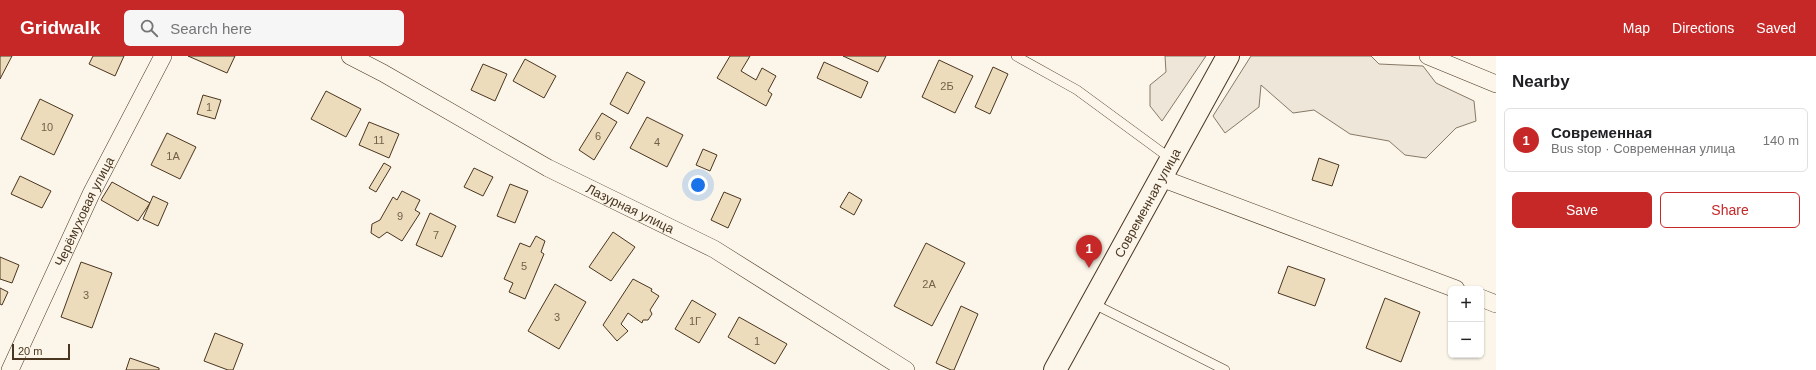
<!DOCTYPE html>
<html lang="en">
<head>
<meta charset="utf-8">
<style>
	:root { --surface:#fff; --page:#f6f6f6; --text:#202124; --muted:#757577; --line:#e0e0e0; --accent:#c62828 }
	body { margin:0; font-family:Arial,sans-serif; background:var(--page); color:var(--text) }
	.controls { position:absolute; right:12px; bottom:12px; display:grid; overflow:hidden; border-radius:6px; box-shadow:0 1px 3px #0004 }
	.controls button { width:36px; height:36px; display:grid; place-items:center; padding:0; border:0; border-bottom:1px solid var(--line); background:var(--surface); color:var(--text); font:20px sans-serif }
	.scale { position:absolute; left:12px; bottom:10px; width:58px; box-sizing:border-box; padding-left:4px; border:2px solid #4a3520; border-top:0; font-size:11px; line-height:14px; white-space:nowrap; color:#4a3520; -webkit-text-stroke:3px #fbf6e9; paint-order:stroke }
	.you { position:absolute; left:698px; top:129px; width:14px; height:14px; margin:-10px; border:3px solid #fff; border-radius:50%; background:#1a73e8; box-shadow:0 0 0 6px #1a73e833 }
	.badge { display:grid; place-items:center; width:26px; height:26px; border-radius:50%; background:var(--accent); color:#fff; font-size:13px; font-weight:700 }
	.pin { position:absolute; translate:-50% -33px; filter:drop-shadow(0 1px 2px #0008) }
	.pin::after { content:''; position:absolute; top:21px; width:14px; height:12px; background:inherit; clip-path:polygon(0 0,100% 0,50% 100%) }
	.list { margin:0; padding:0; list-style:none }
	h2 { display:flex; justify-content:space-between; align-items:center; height:52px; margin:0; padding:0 16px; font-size:17px }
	h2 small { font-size:13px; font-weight:400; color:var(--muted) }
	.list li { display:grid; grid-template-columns:26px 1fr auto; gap:12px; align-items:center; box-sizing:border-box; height:64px; margin:0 8px 8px; padding:0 8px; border:1px solid var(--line); border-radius:6px }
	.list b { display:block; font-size:15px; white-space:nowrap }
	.list p { margin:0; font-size:13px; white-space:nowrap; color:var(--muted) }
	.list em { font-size:13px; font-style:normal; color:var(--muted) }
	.actions { display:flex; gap:8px; padding:12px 16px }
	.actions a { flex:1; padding:9px 0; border:1px solid var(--accent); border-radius:6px; text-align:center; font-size:14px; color:var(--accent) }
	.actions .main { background:var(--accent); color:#fff }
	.icon { flex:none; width:22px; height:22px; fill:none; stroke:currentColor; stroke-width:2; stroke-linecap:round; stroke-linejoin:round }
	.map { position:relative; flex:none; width:1496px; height:314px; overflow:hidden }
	header { display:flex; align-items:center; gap:24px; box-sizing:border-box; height:56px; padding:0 20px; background:var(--accent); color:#fff }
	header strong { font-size:19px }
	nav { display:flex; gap:22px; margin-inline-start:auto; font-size:14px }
	.search { width:280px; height:36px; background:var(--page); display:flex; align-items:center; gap:10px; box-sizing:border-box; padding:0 14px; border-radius:6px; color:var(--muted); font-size:15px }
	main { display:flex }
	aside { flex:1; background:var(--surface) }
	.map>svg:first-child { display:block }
</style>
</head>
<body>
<header>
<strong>Gridwalk</strong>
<div class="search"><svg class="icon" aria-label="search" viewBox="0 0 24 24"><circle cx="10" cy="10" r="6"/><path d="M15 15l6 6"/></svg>Search here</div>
<nav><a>Map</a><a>Directions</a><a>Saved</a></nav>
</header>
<main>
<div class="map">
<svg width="1496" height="314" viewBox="0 0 1496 314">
	<rect width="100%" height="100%" fill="#fbf6e9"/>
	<g fill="#ede6d9" stroke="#887966">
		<path d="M 1165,0 L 1206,0 L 1162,65 L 1150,50 L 1150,29 L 1166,16 Z"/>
		<path d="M 1251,0 L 1371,0 L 1379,8 L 1423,10 L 1436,27 L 1474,45 L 1476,65 L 1456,72 L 1426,102 L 1405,99 L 1389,85 L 1350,78 L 1314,54 L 1293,57 L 1261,29 L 1259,51 L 1225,77 L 1213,60 Z"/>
	</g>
	<g fill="#ecdcbc" stroke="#4a3520">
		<path d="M 0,0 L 12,0 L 0,23 Z"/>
		<path d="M 93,0 L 124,0 L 115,20 L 89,8 Z"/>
		<path d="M 188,0 L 235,0 L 227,17 Z"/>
		<path d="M 730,0 L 750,0 L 741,15 L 756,24 L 762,12 L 776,20 L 768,35 L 772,38 L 766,50 L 717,22 Z"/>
		<path d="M 843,0 L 886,0 L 878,16 Z"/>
		<path d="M 525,3 L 556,20 L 544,42 L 513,25 Z"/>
		<path d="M 939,4 L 973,20 L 955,57 L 922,41 Z"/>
		<path d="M 824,6 L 868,26 L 861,42 L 817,22 Z"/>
		<path d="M 483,8 L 507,18 L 495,45 L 471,34 Z"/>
		<path d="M 993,11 L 1008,18 L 990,58 L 975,51 Z"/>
		<path d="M 627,16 L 645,26 L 628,58 L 610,48 Z"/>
		<path d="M 326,35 L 361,53 L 346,81 L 311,63 Z"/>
		<path d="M 203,39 L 221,44 L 215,63 L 197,58 Z"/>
		<path d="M 40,43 L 73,59 L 54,99 L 21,83 Z"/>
		<path d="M 602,57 L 617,66 L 594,104 L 579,94 Z"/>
		<path d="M 647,61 L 683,79 L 667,111 L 630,92 Z"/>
		<path d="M 369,66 L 399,78 L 389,102 L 359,89 Z"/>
		<path d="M 167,77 L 196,91 L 180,123 L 151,109 Z"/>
		<path d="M 703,93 L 717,99 L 710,115 L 696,109 Z"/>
		<path d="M 1319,102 L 1339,109 L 1332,130 L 1312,124 Z"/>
		<path d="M 384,107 L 391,111 L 376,136 L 369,132 Z"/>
		<path d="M 474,112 L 493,121 L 483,140 L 464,131 Z"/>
		<path d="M 20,120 L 51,135 L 42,152 L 11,138 Z"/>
		<path d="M 112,126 L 150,147 L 138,165 L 101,144 Z"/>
		<path d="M 510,128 L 528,135 L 515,167 L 497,160 Z"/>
		<path d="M 402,135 L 420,144 L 415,154 L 420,157 L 402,185 L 387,176 L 379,182 L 371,177 L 372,168 L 380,164 L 393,141 L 397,144 Z"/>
		<path d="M 724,136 L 741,143 L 728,172 L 711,164 Z"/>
		<path d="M 849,136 L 862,144 L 854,159 L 840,151 Z"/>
		<path d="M 153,140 L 168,147 L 158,170 L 143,163 Z"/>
		<path d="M 430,157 L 456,170 L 442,201 L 416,189 Z"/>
		<path d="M 613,176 L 635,191 L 611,225 L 589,211 Z"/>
		<path d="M 536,180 L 545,185 L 541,196 L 544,198 L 525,243 L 509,236 L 513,227 L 504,223 L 520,187 L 530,191 Z"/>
		<path d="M 926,187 L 965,207 L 932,270 L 894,250 Z"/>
		<path d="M 0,201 L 19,209 L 12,227 L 0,223 Z"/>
		<path d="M 81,206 L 112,217 L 92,272 L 61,261 Z"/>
		<path d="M 1288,210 L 1325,223 L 1315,250 L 1278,237 Z"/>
		<path d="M 633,223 L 652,233 L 651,235 L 659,240 L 650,254 L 652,258 L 648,264 L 643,264 L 642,267 L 628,257 L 621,268 L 628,275 L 617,285 L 603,269 Z"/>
		<path d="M 555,228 L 586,246 L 559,293 L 528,275 Z"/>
		<path d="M 0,232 L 8,236 L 2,249 L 0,248 Z"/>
		<path d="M 1385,242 L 1420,256 L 1401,306 L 1366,292 Z"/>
		<path d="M 692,244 L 716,258 L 699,287 L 675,273 Z"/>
		<path d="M 961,250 L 978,258 L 954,314 L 951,314 L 936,307 Z"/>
		<path d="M 739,261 L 787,288 L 775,308 L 728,281 Z"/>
		<path d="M 215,277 L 243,288 L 233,314 L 228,314 L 204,305 Z"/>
		<path d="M 130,302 L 159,312 L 159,314 L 126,314 Z"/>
	</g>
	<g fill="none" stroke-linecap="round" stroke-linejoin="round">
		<defs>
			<g id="service">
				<path d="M 1016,0 L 1077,34 L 1171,103"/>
				<path d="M 1092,247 L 1225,314"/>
			</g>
			<g id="minor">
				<path id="s1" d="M 350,0 L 383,17 L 548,112 L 714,193 L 906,314"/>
				<path d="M 1428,0 L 1496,28"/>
				<path d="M 1161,122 L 1456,233"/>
				<path d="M 1481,242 L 1496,248"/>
				<path id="s2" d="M 10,314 L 91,138 L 163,0"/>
			</g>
			<g id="tertiary">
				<path id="s3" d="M 1055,314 L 1228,0"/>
			</g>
		</defs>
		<use href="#service" stroke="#4a3520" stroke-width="10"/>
		<use href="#minor" stroke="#4a3520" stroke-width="18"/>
		<use href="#tertiary" stroke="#4a3520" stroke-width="24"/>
		<use href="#service" stroke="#fbf6e9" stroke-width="9"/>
		<use href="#minor" stroke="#fbf6e9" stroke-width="17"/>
		<use href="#tertiary" stroke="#fbf6e9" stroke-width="22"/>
	</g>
	<g text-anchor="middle" stroke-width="3" stroke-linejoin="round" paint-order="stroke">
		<g font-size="11" fill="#725f47">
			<text x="947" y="34">2Б</text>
			<text x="209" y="55">1</text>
			<text x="47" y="75">10</text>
			<text x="598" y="84">6</text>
			<text x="379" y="88">11</text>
			<text x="657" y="90">4</text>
			<text x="173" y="104">1А</text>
			<text x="400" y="164">9</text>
			<text x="436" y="183">7</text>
			<text x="524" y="214">5</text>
			<text x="929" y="232">2А</text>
			<text x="86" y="243">3</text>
			<text x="557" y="265">3</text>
			<text x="695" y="269">1Г</text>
			<text x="757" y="289">1</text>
		</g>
		<g font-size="13" fill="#4a3520" stroke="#fbf6e9">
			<text dy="5" stroke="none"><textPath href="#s3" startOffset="191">Современная улица</textPath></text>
			<text dy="5" stroke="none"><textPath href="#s1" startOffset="319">Лазурная улица</textPath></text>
			<text dy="5" stroke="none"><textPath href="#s2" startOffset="175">Черёмуховая улица</textPath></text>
		</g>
	</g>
</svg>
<div class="controls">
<button>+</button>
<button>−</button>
</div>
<div class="scale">20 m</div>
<div class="you"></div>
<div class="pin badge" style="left:1089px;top:212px">1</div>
</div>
<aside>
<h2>Nearby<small></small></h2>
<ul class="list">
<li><span class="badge">1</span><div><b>Современная</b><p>Bus stop · Современная улица</p></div><em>140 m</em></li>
</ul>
<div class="actions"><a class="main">Save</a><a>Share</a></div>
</aside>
</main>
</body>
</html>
